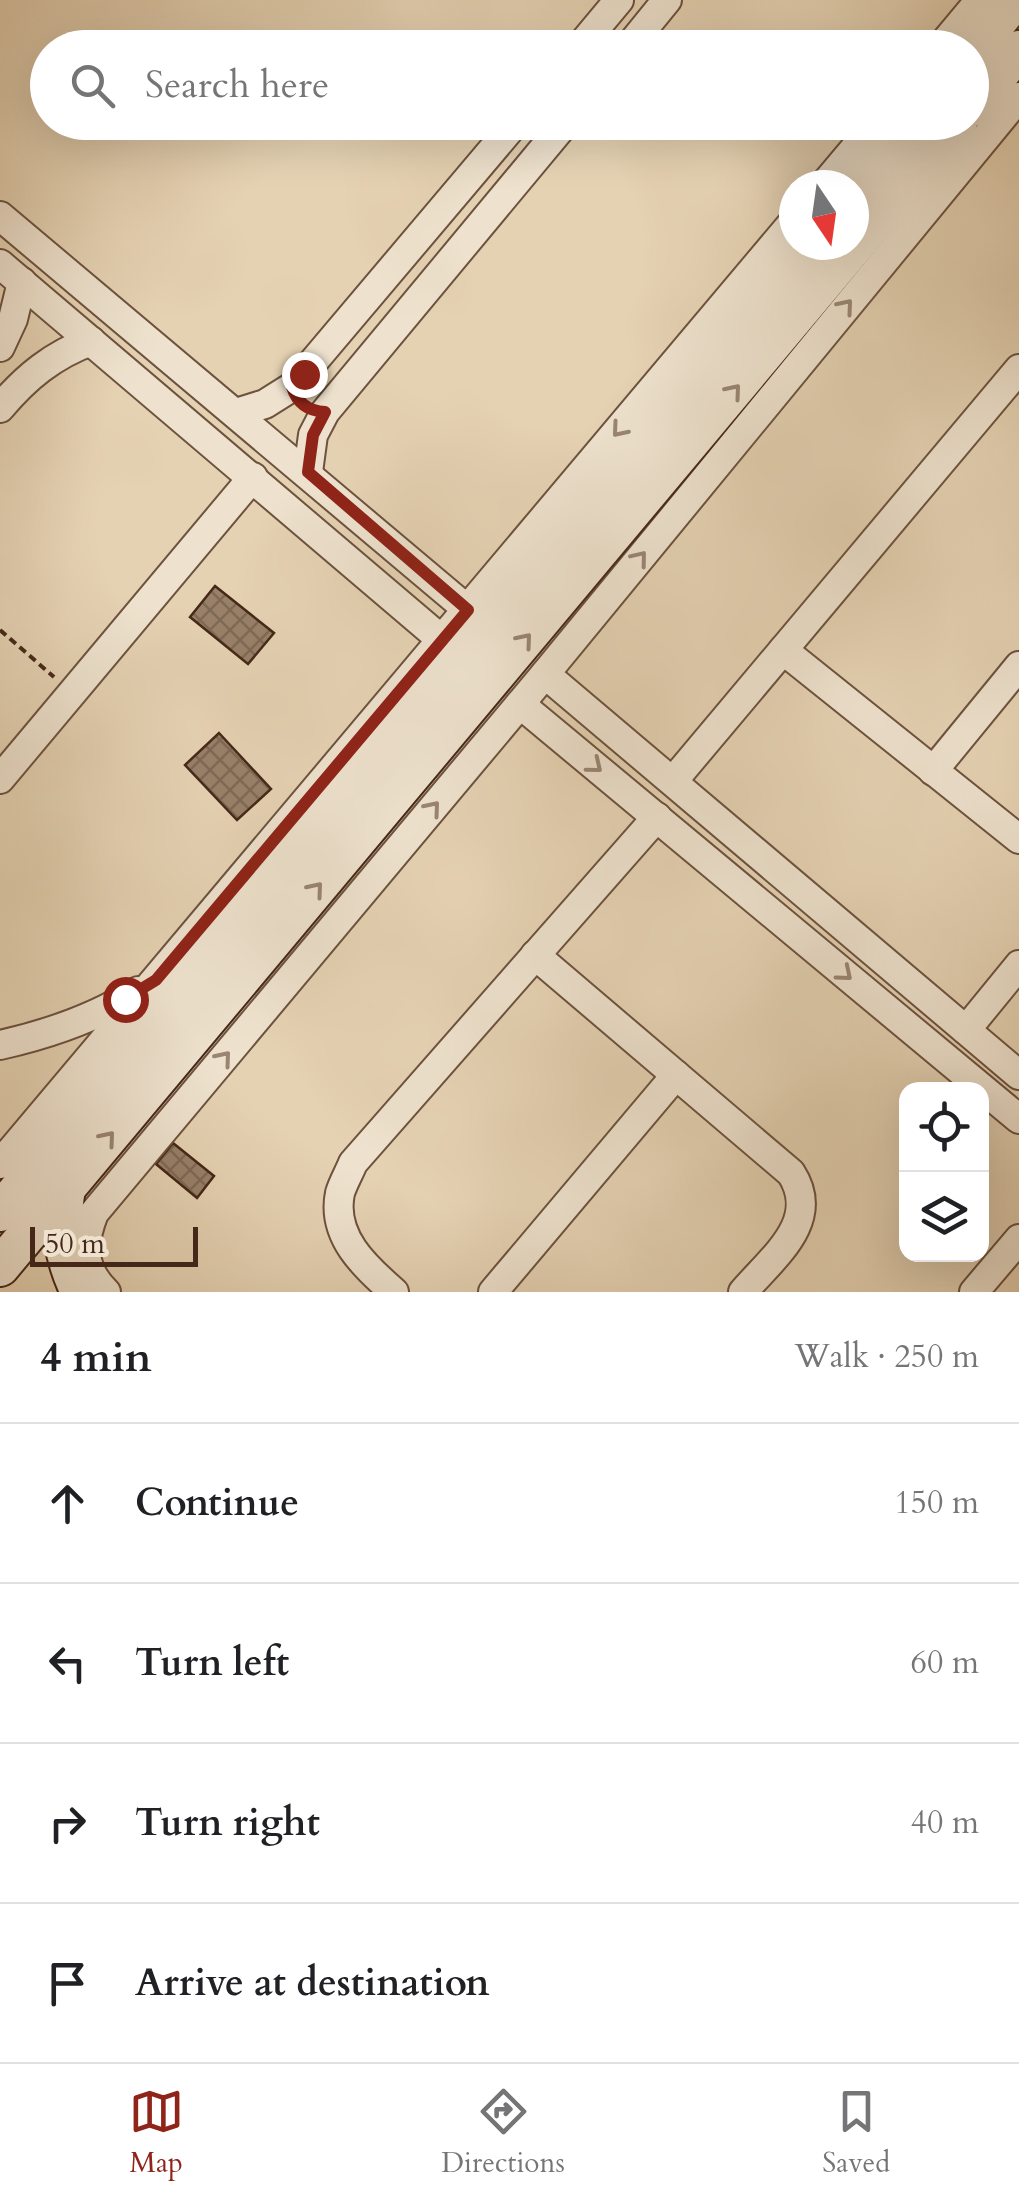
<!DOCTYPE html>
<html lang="en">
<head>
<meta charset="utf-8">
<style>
	:root { --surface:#fff; --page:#f2f2f2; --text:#202124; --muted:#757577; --line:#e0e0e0; --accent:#8f2418 }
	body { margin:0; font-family:Cardo,serif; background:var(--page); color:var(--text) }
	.controls { position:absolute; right:30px; bottom:30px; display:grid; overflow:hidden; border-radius:20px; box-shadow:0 10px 40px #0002 }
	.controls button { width:90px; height:90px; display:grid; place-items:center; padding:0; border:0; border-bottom:2px solid var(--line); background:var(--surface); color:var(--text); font:50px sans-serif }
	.compass { position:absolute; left:779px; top:170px; width:90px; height:90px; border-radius:50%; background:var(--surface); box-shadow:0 10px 40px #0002; rotate:167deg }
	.scale { position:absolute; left:30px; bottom:25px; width:168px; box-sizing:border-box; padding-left:10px; border:5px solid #452818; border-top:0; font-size:28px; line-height:35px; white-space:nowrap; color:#452818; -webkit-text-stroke:8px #eee2ce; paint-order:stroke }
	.stop { position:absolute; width:30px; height:30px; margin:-22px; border:8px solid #8f2418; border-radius:50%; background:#fff }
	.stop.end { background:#8f2418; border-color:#fff; box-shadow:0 2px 10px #0008 }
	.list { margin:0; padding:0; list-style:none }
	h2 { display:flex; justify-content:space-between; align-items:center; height:130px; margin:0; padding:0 40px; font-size:42px }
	h2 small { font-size:32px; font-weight:400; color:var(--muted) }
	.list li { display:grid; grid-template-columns:65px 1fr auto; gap:30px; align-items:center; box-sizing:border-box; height:160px; padding:0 40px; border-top:2px solid var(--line) }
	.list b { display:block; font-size:38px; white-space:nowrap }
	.list em { font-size:32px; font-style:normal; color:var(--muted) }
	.icon { flex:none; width:55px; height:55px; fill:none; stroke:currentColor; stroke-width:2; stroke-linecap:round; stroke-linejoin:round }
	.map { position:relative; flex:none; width:1019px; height:1292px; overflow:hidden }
	.search { position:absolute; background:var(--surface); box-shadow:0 10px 40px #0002; left:30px; right:30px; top:30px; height:110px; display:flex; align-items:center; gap:25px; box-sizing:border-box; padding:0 35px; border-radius:55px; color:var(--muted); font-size:38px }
	.sheet { height:770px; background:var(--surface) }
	nav { display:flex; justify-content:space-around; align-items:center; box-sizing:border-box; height:140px; border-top:2px solid var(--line); background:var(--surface); font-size:28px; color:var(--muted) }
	nav a { display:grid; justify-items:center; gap:5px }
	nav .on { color:var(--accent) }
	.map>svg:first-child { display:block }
</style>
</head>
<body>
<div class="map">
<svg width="1019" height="1292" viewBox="0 0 1019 1292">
	<defs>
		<pattern id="building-cross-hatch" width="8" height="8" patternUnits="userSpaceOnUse" patternTransform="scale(2.5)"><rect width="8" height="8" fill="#988069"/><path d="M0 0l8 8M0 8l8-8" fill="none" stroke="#7e6955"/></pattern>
	</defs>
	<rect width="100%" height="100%" fill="#e5d2b3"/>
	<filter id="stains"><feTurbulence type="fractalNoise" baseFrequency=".002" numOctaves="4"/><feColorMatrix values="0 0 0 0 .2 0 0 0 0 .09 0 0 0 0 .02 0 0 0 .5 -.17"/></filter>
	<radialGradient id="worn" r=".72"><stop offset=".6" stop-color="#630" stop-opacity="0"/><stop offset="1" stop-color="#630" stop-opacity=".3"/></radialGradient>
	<g fill="url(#building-cross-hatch)" stroke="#452818" stroke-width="2.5">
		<path d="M 215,586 L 274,633 L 248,664 L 190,617 Z"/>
		<path d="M 219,733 L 271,789 L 237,820 L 185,765 Z"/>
		<path d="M 173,1143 L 214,1176 L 197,1198 L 156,1164 Z"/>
	</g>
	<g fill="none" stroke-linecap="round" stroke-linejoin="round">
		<defs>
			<g id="street">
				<path d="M 579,48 L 619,0"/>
				<path d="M 628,48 L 667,0"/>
				<path d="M 940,48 L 980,0"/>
				<path d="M 824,185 L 877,122"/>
				<path d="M 0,216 L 468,610"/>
				<path d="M 0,264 L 442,640"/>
				<path d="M 0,347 L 13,319 L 22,282"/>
				<path d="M 0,408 C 26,377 53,355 91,341"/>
				<path d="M 236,413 L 265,404 L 292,387 L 516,122"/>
				<path d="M 308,472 L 313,435 L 325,412 L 566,122"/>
				<path d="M 783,650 L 1019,839"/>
				<path d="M 545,674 L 1019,1075"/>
				<path d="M 520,704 L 1019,1119"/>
				<path d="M 933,771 L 1019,666"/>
				<path d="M 0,779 L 253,477"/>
				<path d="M 673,781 L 1019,369"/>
				<path d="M 535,955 L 791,1173 C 822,1221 773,1257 743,1292"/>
				<path d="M 966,1030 L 1019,965"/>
				<path d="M 0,1045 C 49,1034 96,1018 138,991"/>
				<path d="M 0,1164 L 794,221"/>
				<path d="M 106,1292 C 81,1268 82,1243 94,1213 L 545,674 L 1019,97"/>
				<path d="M 394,1292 C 365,1267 331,1236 340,1193 C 343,1183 349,1173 353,1163 L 657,817"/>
				<path d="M 493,1292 L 676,1075"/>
				<path d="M 974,1292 L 1019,1239"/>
			</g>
			<g id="secondary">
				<path d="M 972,52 L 1015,0"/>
				<path d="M 972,107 L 1019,50"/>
				<path d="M 854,193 L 913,122"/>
				<path d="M 66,1189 C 59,1227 63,1257 80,1292"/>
				<path d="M 0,1212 L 810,245"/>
				<path d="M 0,1267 L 958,122"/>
			</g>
		</defs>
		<use href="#street" stroke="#6d523f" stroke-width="32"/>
		<use href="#secondary" stroke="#452818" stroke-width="42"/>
		<path stroke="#452818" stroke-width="4" stroke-dasharray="8 5" stroke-linecap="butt" d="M 0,630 L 54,677"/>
		<use href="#street" stroke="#eee2ce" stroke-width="28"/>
		<use href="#secondary" stroke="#eee2ce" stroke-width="38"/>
	</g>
	<defs><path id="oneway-chevron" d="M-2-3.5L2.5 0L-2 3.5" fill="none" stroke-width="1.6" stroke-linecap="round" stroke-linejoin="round" transform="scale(2.5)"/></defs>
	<g stroke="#9a8573">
		<use href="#oneway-chevron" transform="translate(846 306) rotate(-50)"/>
		<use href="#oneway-chevron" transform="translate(734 391) rotate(-50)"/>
		<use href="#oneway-chevron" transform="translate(619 430) rotate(130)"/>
		<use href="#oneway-chevron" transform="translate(640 558) rotate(-51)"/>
		<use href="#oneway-chevron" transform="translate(525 640) rotate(-50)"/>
		<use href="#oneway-chevron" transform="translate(595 766) rotate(39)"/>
		<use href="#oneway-chevron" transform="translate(433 808) rotate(-50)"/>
		<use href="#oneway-chevron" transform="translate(316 889) rotate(-50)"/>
		<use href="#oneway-chevron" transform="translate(845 974) rotate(40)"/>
		<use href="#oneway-chevron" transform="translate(224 1058) rotate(-50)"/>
		<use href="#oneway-chevron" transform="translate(108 1138) rotate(-50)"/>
	</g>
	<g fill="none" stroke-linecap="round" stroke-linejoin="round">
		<path stroke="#8f2418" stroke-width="12" d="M 125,999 L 156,980 L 468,610 L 308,472 L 313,435 L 325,412 C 308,411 297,403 292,387 L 304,374"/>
	</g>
	<rect width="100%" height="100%" filter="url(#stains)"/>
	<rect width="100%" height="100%" fill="url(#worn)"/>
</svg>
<div class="controls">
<button><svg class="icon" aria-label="locate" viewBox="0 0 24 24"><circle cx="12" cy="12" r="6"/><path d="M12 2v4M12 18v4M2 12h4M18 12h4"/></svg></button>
<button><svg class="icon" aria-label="layers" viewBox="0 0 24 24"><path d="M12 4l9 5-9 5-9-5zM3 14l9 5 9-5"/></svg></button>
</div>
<svg class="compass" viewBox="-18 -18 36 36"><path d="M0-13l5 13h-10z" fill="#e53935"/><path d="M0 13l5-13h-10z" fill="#757577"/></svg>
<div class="scale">50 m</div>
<div class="stop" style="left:125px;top:999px"></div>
<div class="stop end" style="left:304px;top:374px"></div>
<div class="search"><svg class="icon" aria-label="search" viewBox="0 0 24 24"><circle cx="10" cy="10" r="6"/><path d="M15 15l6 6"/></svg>Search here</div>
</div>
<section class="sheet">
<h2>4 min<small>Walk · 250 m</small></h2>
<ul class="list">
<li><svg class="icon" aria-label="ahead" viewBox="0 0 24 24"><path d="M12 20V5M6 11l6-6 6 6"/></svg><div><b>Continue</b></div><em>150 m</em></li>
<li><svg class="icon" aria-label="left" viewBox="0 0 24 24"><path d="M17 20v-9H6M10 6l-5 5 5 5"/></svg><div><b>Turn left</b></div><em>60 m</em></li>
<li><svg class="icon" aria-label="right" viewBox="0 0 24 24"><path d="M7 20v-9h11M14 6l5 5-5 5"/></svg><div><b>Turn right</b></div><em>40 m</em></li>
<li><svg class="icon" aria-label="arrive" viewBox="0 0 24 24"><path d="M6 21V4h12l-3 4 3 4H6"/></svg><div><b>Arrive at destination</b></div></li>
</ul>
</section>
<nav>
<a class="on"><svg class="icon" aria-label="map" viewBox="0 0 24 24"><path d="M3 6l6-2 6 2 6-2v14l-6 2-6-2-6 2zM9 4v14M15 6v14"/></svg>Map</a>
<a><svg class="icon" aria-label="directions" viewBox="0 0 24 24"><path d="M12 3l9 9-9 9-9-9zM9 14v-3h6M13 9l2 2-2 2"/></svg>Directions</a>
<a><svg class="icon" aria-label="saved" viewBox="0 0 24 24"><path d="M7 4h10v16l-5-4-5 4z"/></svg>Saved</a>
</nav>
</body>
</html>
